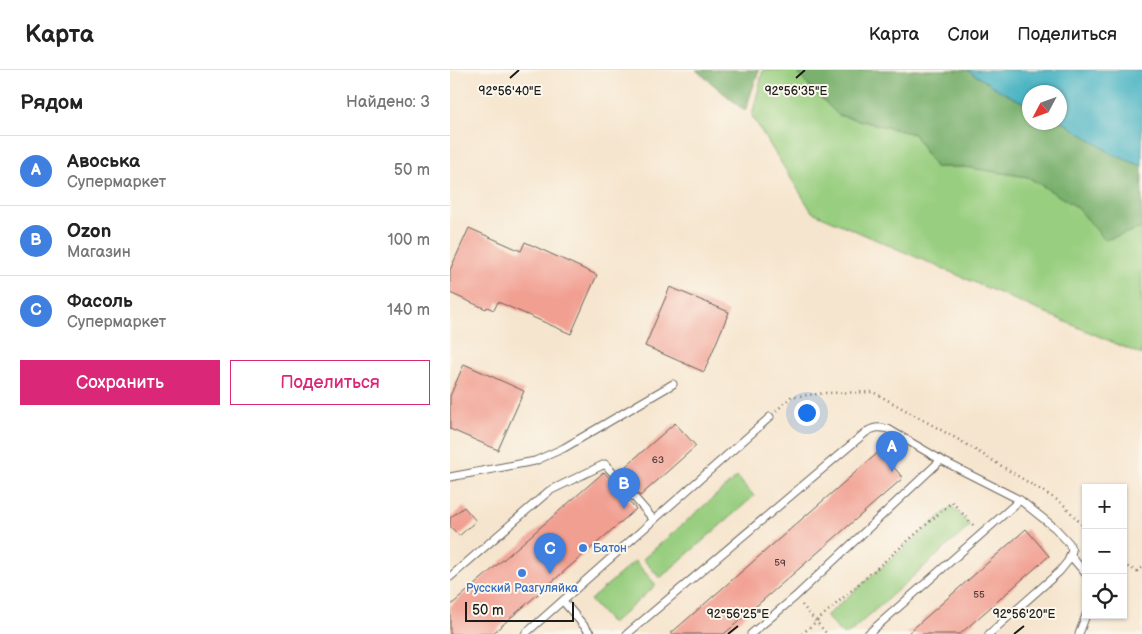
<!DOCTYPE html>
<html lang="ru">
<head>
<meta charset="utf-8">
<style>
	:root { --surface:#fff; --page:#f2f2f2; --text:#222; --muted:#767676; --line:#e0e0e0; --accent:#db2777 }
	body { margin:0; font-family:"Balsamiq Sans",sans-serif; background:var(--page); color:var(--text) }
	.controls { position:absolute; right:15px; bottom:15px; display:grid; overflow:hidden; border-radius:0px; box-shadow:0 1px 4px #0004 }
	.controls button { width:45px; height:45px; display:grid; place-items:center; padding:0; border:0; border-bottom:1px solid var(--line); background:var(--surface); color:var(--text); font:25px sans-serif }
	.compass { position:absolute; left:572px; top:15px; width:45px; height:45px; border-radius:50%; background:var(--surface); box-shadow:0 1px 4px #0004; rotate:229deg }
	.scale { position:absolute; left:15px; bottom:12px; width:109px; box-sizing:border-box; padding-left:5px; border:2px solid #1c1c1c; border-top:0; font-size:14px; line-height:18px; white-space:nowrap; color:#1c1c1c; -webkit-text-stroke:4px #fbf7ec; paint-order:stroke }
	.you { position:absolute; left:356px; top:342px; width:18px; height:18px; margin:-12px; border:4px solid #fff; border-radius:50%; background:#1a73e8; box-shadow:0 0 0 8px #1a73e833 }
	.badge { display:grid; place-items:center; width:32px; height:32px; border-radius:50%; background:var(--accent); color:#fff; font-size:16px; font-weight:700 }
	.pin { position:absolute; translate:-50% -41px; filter:drop-shadow(0 1px 2px #0008) }
	.pin::after { content:''; position:absolute; top:26px; width:18px; height:15px; background:inherit; clip-path:polygon(0 0,100% 0,50% 100%) }
	.list { margin:0; padding:0; list-style:none }
	h2 { display:flex; justify-content:space-between; align-items:center; height:65px; margin:0; padding:0 20px; font-size:21px }
	h2 small { font-size:16px; font-weight:400; color:var(--muted) }
	.list li { display:grid; grid-template-columns:32px 1fr auto; gap:15px; align-items:center; box-sizing:border-box; height:70px; padding:0 20px; border-top:1px solid var(--line) }
	.list b { display:block; font-size:19px; white-space:nowrap }
	.list p { margin:0; font-size:16px; white-space:nowrap; color:var(--muted) }
	.list em { font-size:16px; font-style:normal; color:var(--muted) }
	.actions { display:flex; gap:10px; padding:15px 20px }
	.actions a { flex:1; padding:11px 0; border:1px solid var(--accent); border-radius:0px; text-align:center; font-size:18px; color:var(--accent) }
	.actions .main { background:var(--accent); color:#fff }
	.icon { flex:none; width:28px; height:28px; fill:none; stroke:currentColor; stroke-width:2; stroke-linecap:round; stroke-linejoin:round }
	.map { position:relative; flex:none; width:692px; height:564px; overflow:hidden }
	header { display:flex; align-items:center; gap:30px; box-sizing:border-box; height:70px; padding:0 25px; background:var(--surface); border-bottom:1px solid var(--line) }
	header strong { font-size:24px }
	nav { display:flex; gap:28px; margin-inline-start:auto; font-size:18px }
	main { display:flex }
	aside { flex:1; background:var(--surface) }
	.map>svg:first-child { display:block }
</style>
</head>
<body>
<header>
<strong>Карта</strong>
<nav><a>Карта</a><a>Слои</a><a>Поделиться</a></nav>
</header>
<main>
<aside>
<h2>Рядом<small>Найдено: 3</small></h2>
<ul class="list">
<li><span class="badge" style="background:#3f7fe0">A</span><div><b>Авоська</b><p>Супермаркет</p></div><em>50 m</em></li>
<li><span class="badge" style="background:#3f7fe0">B</span><div><b>Ozon</b><p>Магазин</p></div><em>100 m</em></li>
<li><span class="badge" style="background:#3f7fe0">C</span><div><b>Фасоль</b><p>Супермаркет</p></div><em>140 m</em></li>
</ul>
<div class="actions"><a class="main">Сохранить</a><a>Поделиться</a></div>
</aside>
<div class="map">
<svg width="692" height="564" viewBox="0 0 692 564">
	<rect width="100%" height="100%" fill="#fbf7ec"/>
	<filter id="ink" filterUnits="userSpaceOnUse"><feTurbulence type="fractalNoise" baseFrequency=".02" numOctaves="2"/><feDisplacementMap in="SourceGraphic" scale="10" xChannelSelector="R" yChannelSelector="G"/><feConvolveMatrix kernelMatrix="1 2 1 2 8 2 1 2 1" color-interpolation-filters="sRGB"/></filter>
	<filter id="wash" filterUnits="userSpaceOnUse"><feTurbulence type="fractalNoise" baseFrequency=".0096" numOctaves="4" result="noise"/><feDisplacementMap in="SourceGraphic" scale="20" xChannelSelector="R" yChannelSelector="G"/><feGaussianBlur stdDeviation="1.12" result="paint"/><feColorMatrix in="noise" values="0 0 0 0 0 0 0 0 0 0 0 0 0 0 0 0 0 1.4 0 .05"/><feComposite in="paint" operator="in"/></filter>
	<g filter="url(#wash)">
		<rect width="100%" height="100%" fill="#f6e5ce"/>
		<g fill="#98ce7f" stroke="#5a754e">
			<path d="M 313,0 L 350,0 L 349,5 L 388,45 L 464,64 L 485,97 L 514,97 L 578,107 L 627,137 L 655,169 L 692,158 L 692,285 L 362,142 L 302,46 Z"/>
			<path d="M 287,407 L 304,426 L 210,508 L 193,489 Z"/>
			<path d="M 502,436 L 520,456 L 398,564 L 392,564 L 376,546 Z"/>
			<path d="M 185,491 L 206,515 L 162,554 L 140,530 Z"/>
		</g>
		<g fill="#7ab16e" stroke="#4b6645">
			<path d="M 246,0 L 309,0 L 295,41 Z"/>
			<path d="M 350,0 L 517,0 L 554,23 L 579,35 L 580,52 L 610,52 L 610,50 L 664,85 L 692,96 L 692,158 L 655,170 L 627,137 L 578,107 L 514,97 L 485,97 L 464,64 L 388,45 L 349,5 Z"/>
		</g>
		<path fill="#46b3c2" stroke="#31686f" d="M 517,0 L 692,0 L 692,96 L 664,85 L 610,50 L 610,22 L 580,22 L 579,35 L 554,23 Z"/>
		<g id="blocks">
			<g fill="#f19f91">
				<path d="M 19,158 L 71,181 L 75,172 L 147,205 L 121,264 L 48,232 L 44,240 L 37,237 L 36,239 L 0,223 L 0,200 Z"/>
				<path d="M 220,217 L 279,242 L 254,302 L 195,276 Z"/>
				<path d="M 14,294 L 74,321 L 48,380 L 0,359 L 0,326 Z"/>
				<path d="M 225,353 L 246,376 L 190,426 L 169,402 Z"/>
				<path d="M 430,381 L 453,408 L 381,471 L 274,564 L 220,564 Z"/>
				<path d="M 154,402 L 186,439 L 42,564 L 0,564 L 0,536 Z"/>
				<path d="M 14,437 L 26,451 L 9,466 L 0,456 L 0,448 Z"/>
				<path d="M 576,459 L 599,486 L 534,543 L 510,564 L 457,564 Z"/>
			</g>
		</g>
	</g>
	<g filter="url(#ink)">
		<use href="#blocks" fill-opacity="0" stroke="#68625a" stroke-width="1"/>
		<g fill="none" stroke-linecap="round" stroke-linejoin="round">
			<defs>
				<g id="service">
					<path d="M 0,407 L 85,391 L 114,378 L 223,314"/>
					<path d="M 620,485 L 636,504"/>
					<path d="M 0,507 L 99,421 L 155,394 L 204,450"/>
					<path d="M 113,531 L 141,564"/>
					<path d="M 75,564 L 320,347"/>
					<path d="M 177,564 L 415,363 C 423,357 428,357 438,359 L 491,390 L 570,430 L 605,458 L 619,473 L 622,481 L 618,491 L 609,502 L 539,564"/>
					<path d="M 301,564 L 345,527 L 491,390"/>
					<path d="M 418,564 L 570,430"/>
					<path d="M 629,564 L 636,545"/>
				</g>
			</defs>
			<use href="#service" stroke="#68625a" stroke-width="9"/>
			<g stroke="#68625a" stroke-width="2.5" stroke-dasharray="1 4" stroke-linecap="butt">
				<path d="M 326,341 L 341,327 L 375,323 L 423,322 L 509,370 L 612,433 L 636,459"/>
				<path d="M 673,495 L 687,501 L 692,498"/>
				<path d="M 352,535 L 377,564"/>
				<path d="M 352,564 L 502,432 L 524,456"/>
			</g>
			<use href="#service" stroke="#fff" stroke-width="7"/>
		</g>
	</g>
	<path fill="none" stroke="#1c1c1c" stroke-width="2" d="M 60,8 L 69,0M 346,8 L 355,0M 278,564 L 288,556M 564,564 L 574,556"/>
	<g fill="#3f7fe0" stroke="#fbf7ec" stroke-width="2">
		<circle cx="133" cy="478" r="5"/>
		<circle cx="72" cy="503" r="5"/>
	</g>
	<g text-anchor="middle" stroke-width="4" stroke-linejoin="round" paint-order="stroke">
		<g font-size="10" fill="#513d39">
			<text x="208" y="393">63</text>
			<text x="330" y="496">59</text>
			<text x="529" y="528">55</text>
		</g>
		<g font-size="12" fill="#366cbe" stroke="#fbf7ec" text-anchor="start">
			<text x="143" y="482">Батон</text>
			<text x="72" y="522" text-anchor="middle">Русский Разгуляйка</text>
		</g>
	</g>
	<g font-size="12" text-anchor="middle" fill="#1c1c1c" stroke="#fbf7ec" stroke-width="4" stroke-linejoin="round" paint-order="stroke">
		<text x="60" y="25">92°56'40"E</text>
		<text x="346" y="25">92°56'35"E</text>
		<text x="288" y="548">92°56'25"E</text>
		<text x="574" y="548">92°56'20"E</text>
	</g>
</svg>
<div class="controls">
<button>+</button>
<button>−</button>
<button><svg class="icon" aria-label="locate" viewBox="0 0 24 24"><circle cx="12" cy="12" r="6"/><path d="M12 2v4M12 18v4M2 12h4M18 12h4"/></svg></button>
</div>
<svg class="compass" viewBox="-18 -18 36 36"><path d="M0-13l5 13h-10z" fill="#e53935"/><path d="M0 13l5-13h-10z" fill="#767676"/></svg>
<div class="scale">50 m</div>
<div class="you"></div>
<div class="pin badge" style="left:442px;top:402px;background:#3f7fe0">A</div>
<div class="pin badge" style="left:174px;top:439px;background:#3f7fe0">B</div>
<div class="pin badge" style="left:100px;top:504px;background:#3f7fe0">C</div>
</div>
</main>
</body>
</html>
